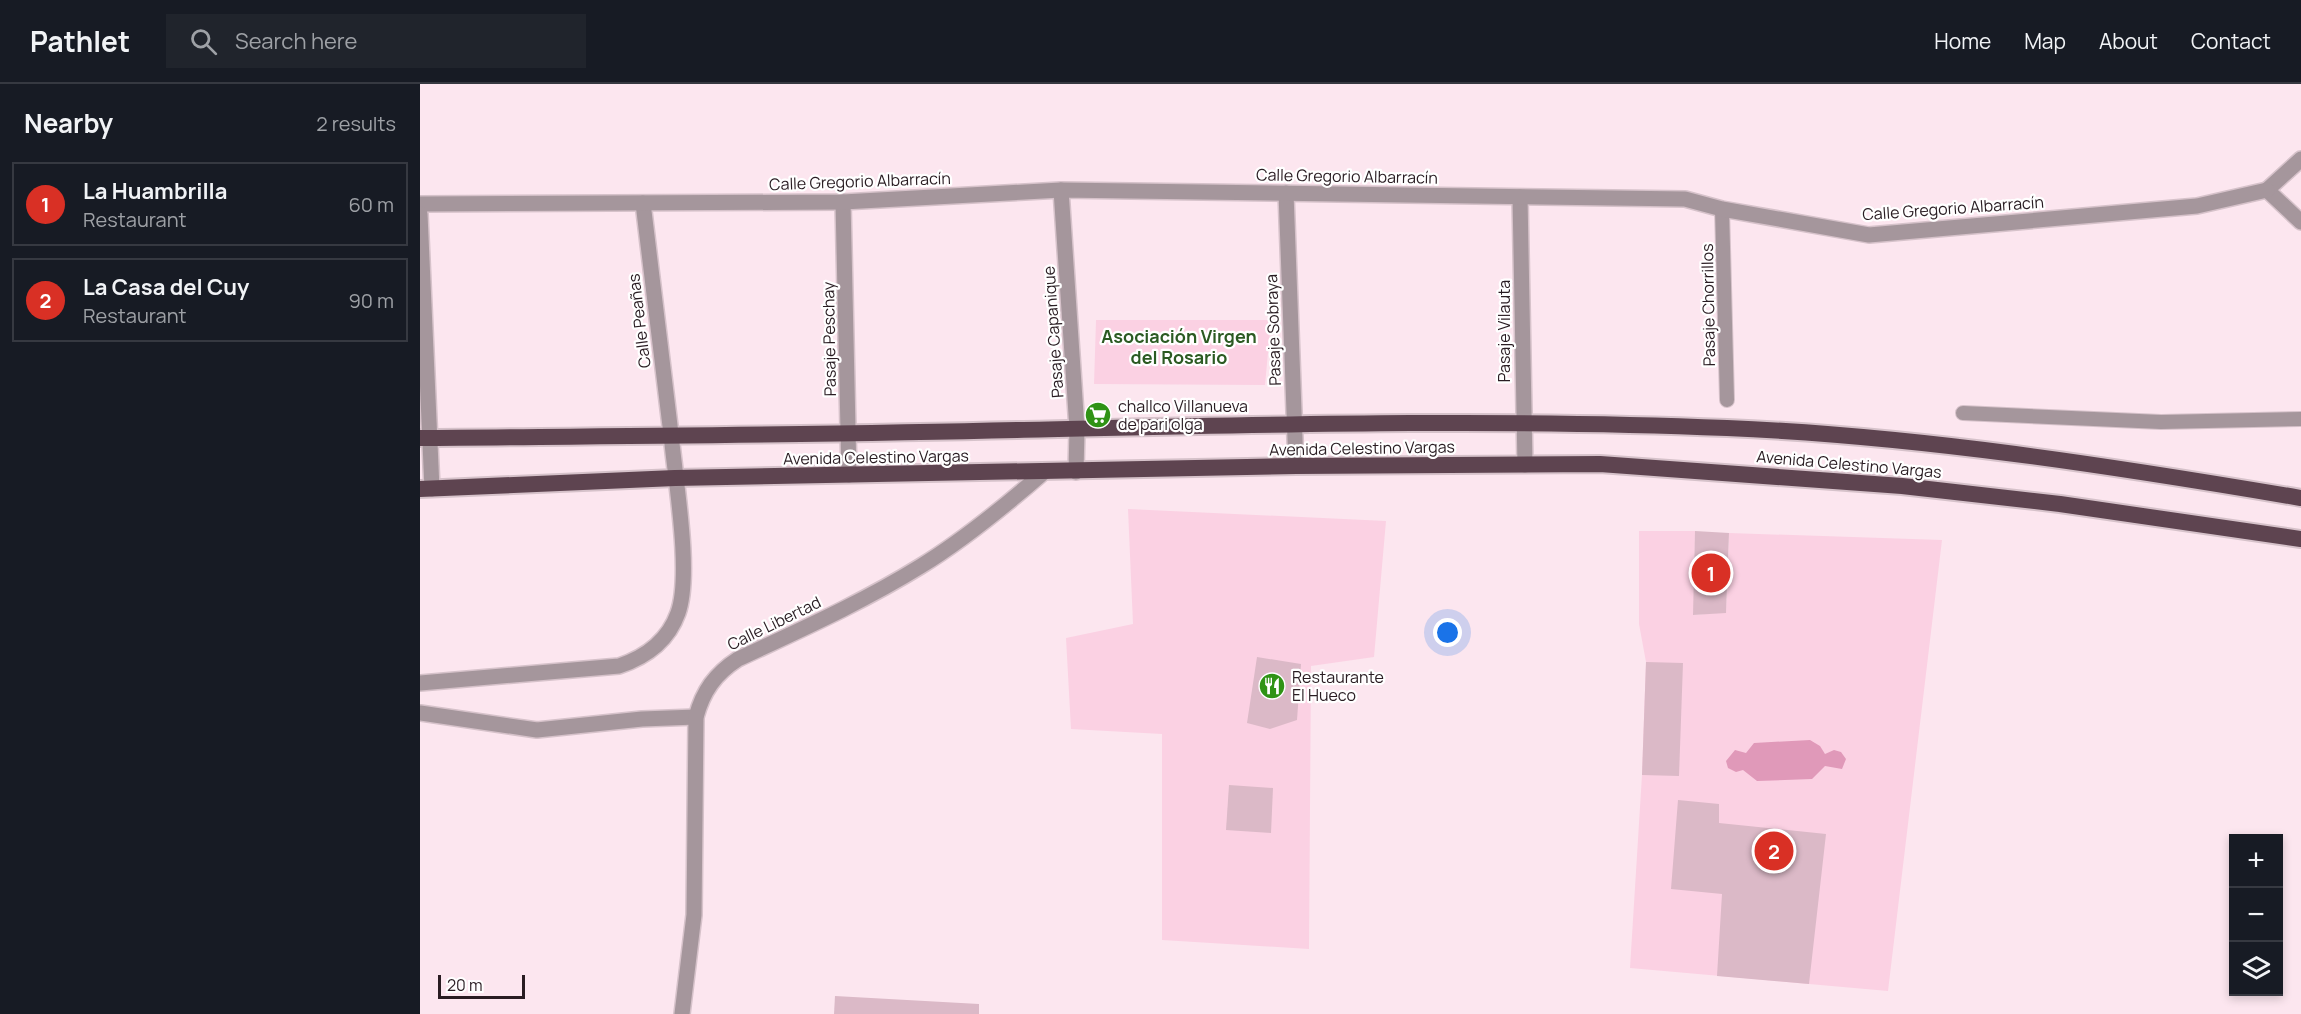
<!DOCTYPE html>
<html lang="en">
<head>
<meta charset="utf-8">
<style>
	:root { --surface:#171b24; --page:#20242c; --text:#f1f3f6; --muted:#9ea1a6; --line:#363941; --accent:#d93025 }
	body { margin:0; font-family:Manrope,sans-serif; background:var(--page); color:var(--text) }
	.controls { position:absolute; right:18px; bottom:18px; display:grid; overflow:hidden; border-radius:0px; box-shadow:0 3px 9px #0003 }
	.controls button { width:54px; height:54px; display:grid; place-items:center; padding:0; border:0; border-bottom:2px solid var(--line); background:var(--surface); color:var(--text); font:30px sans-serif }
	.scale { position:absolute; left:18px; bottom:15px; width:87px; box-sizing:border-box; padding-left:6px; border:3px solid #291c22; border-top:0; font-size:16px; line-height:21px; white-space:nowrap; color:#291c22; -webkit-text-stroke:4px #fff; paint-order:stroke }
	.you { position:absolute; left:1028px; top:549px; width:21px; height:21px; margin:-15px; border:4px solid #fff; border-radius:50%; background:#1a73e8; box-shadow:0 0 0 9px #1a73e833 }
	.badge { display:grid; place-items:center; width:39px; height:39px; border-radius:50%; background:var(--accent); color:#fff; font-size:20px; font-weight:700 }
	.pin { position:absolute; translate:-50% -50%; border:3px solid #fff; box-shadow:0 2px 6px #0006 }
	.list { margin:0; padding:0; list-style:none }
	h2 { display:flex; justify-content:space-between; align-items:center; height:78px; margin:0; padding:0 24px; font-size:26px }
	h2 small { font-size:20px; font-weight:400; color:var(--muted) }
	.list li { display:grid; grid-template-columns:39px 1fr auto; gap:18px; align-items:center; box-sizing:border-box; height:84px; margin:0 12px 12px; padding:0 12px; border:2px solid var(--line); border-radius:0px }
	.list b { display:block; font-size:22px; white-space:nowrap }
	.list p { margin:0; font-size:20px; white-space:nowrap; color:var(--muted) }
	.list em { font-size:20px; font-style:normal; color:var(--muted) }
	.icon { flex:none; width:33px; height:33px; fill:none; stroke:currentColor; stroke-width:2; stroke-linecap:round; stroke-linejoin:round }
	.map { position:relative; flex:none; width:1881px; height:930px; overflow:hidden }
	header { display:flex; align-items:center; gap:36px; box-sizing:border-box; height:84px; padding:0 30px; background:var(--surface); border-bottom:2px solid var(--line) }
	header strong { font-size:28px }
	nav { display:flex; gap:33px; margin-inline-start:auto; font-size:21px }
	.search { width:420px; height:54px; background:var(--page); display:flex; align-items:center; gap:15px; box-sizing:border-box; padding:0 21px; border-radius:0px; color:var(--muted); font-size:22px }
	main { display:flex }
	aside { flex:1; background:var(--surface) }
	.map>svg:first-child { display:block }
</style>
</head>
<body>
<header>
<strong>Pathlet</strong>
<div class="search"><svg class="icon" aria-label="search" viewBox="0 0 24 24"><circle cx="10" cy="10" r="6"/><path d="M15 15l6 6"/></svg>Search here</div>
<nav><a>Home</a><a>Map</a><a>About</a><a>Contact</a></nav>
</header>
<main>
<aside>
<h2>Nearby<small>2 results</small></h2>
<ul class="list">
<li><span class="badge">1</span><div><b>La Huambrilla</b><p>Restaurant</p></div><em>60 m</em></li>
<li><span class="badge">2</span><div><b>La Casa del Cuy</b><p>Restaurant</p></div><em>90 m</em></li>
</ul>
</aside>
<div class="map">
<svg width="1881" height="930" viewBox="0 0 1881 930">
	<rect width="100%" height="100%" fill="#fce6ef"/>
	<g fill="#fbd1e3">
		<path d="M 676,236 L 851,236 L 845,301 L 674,300 Z"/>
		<path d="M 708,425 L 966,437 L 954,573 L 891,582 L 889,865 L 742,856 L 742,650 L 651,645 L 646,554 L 713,540 Z"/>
		<path d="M 1219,447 L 1275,447 L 1274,531 L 1306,528 L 1309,449 L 1522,456 L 1468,907 L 1210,884 L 1222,691 L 1226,578 L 1219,540 Z"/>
	</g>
	<path fill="#e099b9" d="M 1390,656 L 1400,662 L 1405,670 L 1414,666 L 1421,668 L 1426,675 L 1422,685 L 1405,682 L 1392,695 L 1337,697 L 1323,686 L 1316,688 L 1308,684 L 1306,677 L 1315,666 L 1326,669 L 1334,659 Z"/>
	<g fill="#dbb9c7">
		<path d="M 1275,447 L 1309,449 L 1306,529 L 1273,531 Z"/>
		<path d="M 837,573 L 881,580 L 877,636 L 850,645 L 827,639 Z"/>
		<path d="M 1226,578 L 1263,579 L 1259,692 L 1222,691 Z"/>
		<path d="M 809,701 L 853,704 L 851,749 L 806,746 Z"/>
		<path d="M 1258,716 L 1299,720 L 1299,739 L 1406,750 L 1389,900 L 1297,892 L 1302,810 L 1251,805 Z"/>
		<path d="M 415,912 L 559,920 L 559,930 L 414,930 Z"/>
	</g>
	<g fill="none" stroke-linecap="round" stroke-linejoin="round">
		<defs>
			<g id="service">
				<path d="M 1302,125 L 1307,316"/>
				<path d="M 1543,329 L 1741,338 L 1881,335"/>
			</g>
			<g id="minor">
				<path d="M 641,106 L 657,345 L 656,388"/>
				<path d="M 1847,106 L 1881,138"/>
				<path d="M 1847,106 L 1881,75"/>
				<path d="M 866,109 L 876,382"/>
				<path d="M 1100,113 L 1105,381"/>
				<path d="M 423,118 L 429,391"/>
				<path d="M 223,119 L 251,350"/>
				<path d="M 0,120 L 423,118 L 641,106 L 1265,115 L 1302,125 L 1449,151 L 1777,122 L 1847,106"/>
				<path d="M 0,130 L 12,405"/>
				<path d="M 0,629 L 117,646 L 222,635 L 276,633"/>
				<path d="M 262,930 L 274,831 L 276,633 C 283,607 295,590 318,575 C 380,546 443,518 501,482 C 545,455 585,422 624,388"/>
			</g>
			<path id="tertiary" d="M 0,599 L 199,582 C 226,573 248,557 258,529 C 272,490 255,394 251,350"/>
			<g id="trunk">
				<path d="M 0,354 C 199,352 398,351 597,346 C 834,341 1071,334 1307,344 C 1499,352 1692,382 1881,414"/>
				<path d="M 0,405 L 255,394 L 876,382 L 1180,380 L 1482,402 L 1640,420 L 1881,455"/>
			</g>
		</defs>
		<use href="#service" stroke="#d6c2ca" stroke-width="16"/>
		<use href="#minor" stroke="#d6c2ca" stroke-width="18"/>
		<use href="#tertiary" stroke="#d6c2ca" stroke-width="18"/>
		<use href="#trunk" stroke="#d6c2ca" stroke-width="20"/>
		<use href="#service" stroke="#a5969c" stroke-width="14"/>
		<use href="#minor" stroke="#a5969c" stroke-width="15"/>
		<use href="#tertiary" stroke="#a5969c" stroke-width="15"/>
		<use href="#trunk" stroke="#5e4450" stroke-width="16"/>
	</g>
	<defs>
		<symbol id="supermarket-disc" viewBox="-11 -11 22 22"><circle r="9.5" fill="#2f9315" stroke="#fff"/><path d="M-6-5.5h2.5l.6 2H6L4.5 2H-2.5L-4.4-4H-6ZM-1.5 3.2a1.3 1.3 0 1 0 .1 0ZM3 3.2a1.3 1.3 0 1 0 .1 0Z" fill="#fff"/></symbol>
		<symbol id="restaurant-disc" viewBox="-11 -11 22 22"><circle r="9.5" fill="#2f9315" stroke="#fff"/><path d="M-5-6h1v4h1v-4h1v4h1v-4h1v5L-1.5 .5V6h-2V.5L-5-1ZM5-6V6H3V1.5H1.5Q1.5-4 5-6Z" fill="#fff"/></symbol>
	</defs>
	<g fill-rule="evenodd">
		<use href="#supermarket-disc" x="663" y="316" width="30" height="30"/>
		<use href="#restaurant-disc" x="837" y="587" width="30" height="30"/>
	</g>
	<g text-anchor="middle" stroke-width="4.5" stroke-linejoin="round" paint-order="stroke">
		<g font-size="16" fill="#291c22" stroke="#fff">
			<text transform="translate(927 92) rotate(1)" y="6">Calle Gregorio Albarracín</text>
			<text transform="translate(440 97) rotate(-2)" y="6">Calle Gregorio Albarracín</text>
			<text transform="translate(1533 124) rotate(-4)" y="6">Calle Gregorio Albarracín</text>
			<text transform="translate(1288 221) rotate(-91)" y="6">Pasaje Chorrillos</text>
			<text transform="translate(219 237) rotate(-97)" y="6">Calle Peañas</text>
			<text transform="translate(853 246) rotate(-92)" y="6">Pasaje Sobraya</text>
			<text transform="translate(1084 247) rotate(-90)" y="6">Pasaje Vilauta</text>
			<text transform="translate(633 248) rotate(-94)" y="6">Pasaje Capanique</text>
			<text transform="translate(409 255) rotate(-91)" y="6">Pasaje Peschay</text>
			<text transform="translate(942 364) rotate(-1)" y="6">Avenida Celestino Vargas</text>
			<text transform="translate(456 373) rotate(-1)" y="6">Avenida Celestino Vargas</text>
			<text transform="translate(1429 380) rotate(5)" y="6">Avenida Celestino Vargas</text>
			<text transform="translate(354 539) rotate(-26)" y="6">Calle Libertad</text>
		</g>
		<g font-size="16" fill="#291c22" stroke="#fff" text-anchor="start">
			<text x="698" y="328">challco Villanueva<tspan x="698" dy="18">de pari olga</tspan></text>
			<text x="872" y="599">Restaurante<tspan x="872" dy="18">El Hueco</tspan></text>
		</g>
		<g font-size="18" font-weight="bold" fill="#2b5a22" stroke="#fff">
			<text x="759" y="259">Asociación Virgen<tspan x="759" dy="21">del Rosario</tspan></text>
		</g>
	</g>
</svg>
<div class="controls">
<button>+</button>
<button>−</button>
<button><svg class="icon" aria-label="layers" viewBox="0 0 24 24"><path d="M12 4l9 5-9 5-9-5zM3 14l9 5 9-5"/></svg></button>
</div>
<div class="scale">20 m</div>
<div class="you"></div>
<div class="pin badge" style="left:1291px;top:489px">1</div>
<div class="pin badge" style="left:1354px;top:767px">2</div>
</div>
</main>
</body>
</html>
